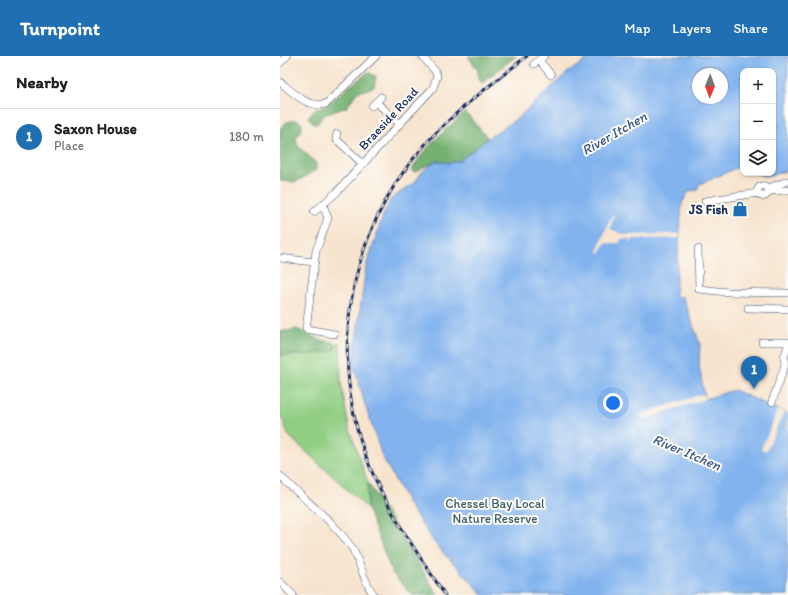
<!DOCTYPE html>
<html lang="en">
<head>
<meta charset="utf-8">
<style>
	:root { --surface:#fff; --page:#f2f2f2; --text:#222; --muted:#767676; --line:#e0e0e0; --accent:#1f6fb2 }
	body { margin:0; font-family:Itim,sans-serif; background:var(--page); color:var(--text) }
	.controls { position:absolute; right:12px; top:12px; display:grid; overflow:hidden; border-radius:8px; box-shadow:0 1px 3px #0004 }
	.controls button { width:36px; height:36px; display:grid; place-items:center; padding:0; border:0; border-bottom:1px solid var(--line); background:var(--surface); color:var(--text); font:20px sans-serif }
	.compass { position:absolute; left:412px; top:12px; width:36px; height:36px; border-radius:50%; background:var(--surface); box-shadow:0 1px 3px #0004; rotate:181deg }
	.you { position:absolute; left:333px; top:347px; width:14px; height:14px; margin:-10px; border:3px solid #fff; border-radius:50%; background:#1a73e8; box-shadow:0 0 0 6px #1a73e833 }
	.badge { display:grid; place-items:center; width:26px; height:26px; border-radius:50%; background:var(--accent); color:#fff; font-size:13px; font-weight:700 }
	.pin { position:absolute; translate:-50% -33px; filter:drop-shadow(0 1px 2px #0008) }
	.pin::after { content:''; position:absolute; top:21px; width:14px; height:12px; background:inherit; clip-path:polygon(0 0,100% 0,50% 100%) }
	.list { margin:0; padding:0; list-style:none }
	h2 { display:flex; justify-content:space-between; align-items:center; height:52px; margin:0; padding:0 16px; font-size:17px }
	h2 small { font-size:13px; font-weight:400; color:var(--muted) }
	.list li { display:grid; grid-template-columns:26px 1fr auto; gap:12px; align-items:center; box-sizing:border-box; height:56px; padding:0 16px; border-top:1px solid var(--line) }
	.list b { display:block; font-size:15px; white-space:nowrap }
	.list p { margin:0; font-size:13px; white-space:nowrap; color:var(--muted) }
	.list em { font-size:13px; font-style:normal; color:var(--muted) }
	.icon { flex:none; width:22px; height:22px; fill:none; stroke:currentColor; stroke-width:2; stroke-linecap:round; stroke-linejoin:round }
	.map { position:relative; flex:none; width:508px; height:539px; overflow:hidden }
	header { display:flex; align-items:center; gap:24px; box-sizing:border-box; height:56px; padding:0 20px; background:var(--accent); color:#fff }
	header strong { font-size:19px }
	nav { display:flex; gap:22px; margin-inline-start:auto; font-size:14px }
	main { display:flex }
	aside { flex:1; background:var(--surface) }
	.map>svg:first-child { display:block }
</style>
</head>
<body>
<header>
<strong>Turnpoint</strong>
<nav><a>Map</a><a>Layers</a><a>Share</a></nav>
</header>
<main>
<aside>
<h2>Nearby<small></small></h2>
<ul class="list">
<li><span class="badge">1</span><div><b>Saxon House</b><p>Place</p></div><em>180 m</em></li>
</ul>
</aside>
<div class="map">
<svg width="508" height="539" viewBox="0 0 508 539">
	<rect width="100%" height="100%" fill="#fdfcf7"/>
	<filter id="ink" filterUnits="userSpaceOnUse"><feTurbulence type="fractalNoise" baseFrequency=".025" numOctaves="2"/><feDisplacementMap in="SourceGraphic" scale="8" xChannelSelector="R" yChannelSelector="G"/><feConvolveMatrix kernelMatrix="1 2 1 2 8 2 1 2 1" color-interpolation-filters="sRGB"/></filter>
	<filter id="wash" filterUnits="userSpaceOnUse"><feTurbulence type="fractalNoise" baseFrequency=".012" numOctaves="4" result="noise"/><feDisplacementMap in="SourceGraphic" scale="16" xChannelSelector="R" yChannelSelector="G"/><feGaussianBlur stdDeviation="0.9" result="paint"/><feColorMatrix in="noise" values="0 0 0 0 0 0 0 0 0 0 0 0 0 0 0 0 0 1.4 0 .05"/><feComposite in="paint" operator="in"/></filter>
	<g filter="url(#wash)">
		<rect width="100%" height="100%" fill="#f7e4ce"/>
		<path fill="#91ce83" stroke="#567e70" d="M 60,287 L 61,327 L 69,371 L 88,427 L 87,452 L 8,379 L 3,363 L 0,364 L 0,294 Z"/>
		<g fill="#74b171" stroke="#487068">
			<path d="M 188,0 L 236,0 L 202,27 L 198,22 L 198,15 Z"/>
			<path d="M 88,16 L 96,20 L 94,31 C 73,39 80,31 67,51 L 44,59 L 37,68 L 34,68 L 28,62 C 31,55 37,52 44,51 Z"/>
			<path d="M 185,56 L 208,82 L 179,105 L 169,107 L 156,105 L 135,116 L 132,115 C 138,97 171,69 185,56 Z"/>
			<path d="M 18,64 L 22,68 L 21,75 L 16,82 L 18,90 L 36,107 L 36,114 L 16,126 L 0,125 L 0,72 L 7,66 Z"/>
			<path d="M 17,273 L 40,284 L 53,286 L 56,291 L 52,295 L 25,299 L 0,299 L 0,276 Z"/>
			<path d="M 88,427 L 158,539 L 132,539 L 112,517 L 87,452 Z"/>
		</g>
		<path fill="#82b3ee" stroke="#4e71a6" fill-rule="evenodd" d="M 312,0 L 508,0 L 508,114 L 487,121 L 476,117 L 493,117 L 493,15 L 463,15 L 463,109 L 418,129 L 418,134 L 409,135 L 402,147 L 395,240 L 403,241 L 420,288 L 419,309 L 425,343 L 454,334 L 508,358 L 508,539 L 204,539 L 156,489 L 127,446 L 102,400 L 86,352 L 73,307 L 86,210 L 104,157 L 111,143 L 134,127 L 143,115 L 156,105 L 169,107 L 179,105 L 208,82 L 238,62 L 287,17 ZM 418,18 L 442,18 L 442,42 L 418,42 Z"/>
		<g fill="#f7e4ce">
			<path d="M 332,159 L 334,160 L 330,173 L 346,179 L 399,178 L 399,182 L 352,183 L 352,186 L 350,186 L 350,183 L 340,183 L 340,187 L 325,187 L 320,197 L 318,196 L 318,193 Z"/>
			<path d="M 423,338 L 425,343 L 363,363 L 362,358 Z"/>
			<path d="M 498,354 L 504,356 L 486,395 L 481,393 Z"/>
		</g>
	</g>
	<g filter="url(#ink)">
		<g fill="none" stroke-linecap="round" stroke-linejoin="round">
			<defs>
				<g id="minor">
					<path d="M 259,4 L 271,19"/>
					<path d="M 0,7 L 7,0"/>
					<path d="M 254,8 L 264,0"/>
					<path d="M 0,26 C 14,37 27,52 46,48 L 96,0"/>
					<path d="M 96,46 L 119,67"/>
					<path d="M 92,50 L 101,41"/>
					<path d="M 57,78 L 56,83 L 83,108"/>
					<circle cx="483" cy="135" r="5.5"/>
					<path d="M 488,132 L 508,125"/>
					<path d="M 489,135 L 508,134"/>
					<path d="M 425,145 L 478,137"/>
					<path d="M 43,149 L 48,162 L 36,195 L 26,273 L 54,278"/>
					<path d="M 34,156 L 56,137 L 153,32 L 157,20 L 155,15 L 142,0"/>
					<path d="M 418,193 L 419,233 L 447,236 L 508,237"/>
					<path d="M 0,202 L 34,206"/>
					<path d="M 468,252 L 508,253"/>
					<path d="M 482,286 L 508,286"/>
					<path d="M 492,346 L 505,309 L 504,301 L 508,290"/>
					<path d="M 0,420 C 24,444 53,464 72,492 C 81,507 83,525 94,539"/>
					<path d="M 0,526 L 13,539"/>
				</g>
			</defs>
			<use href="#minor" stroke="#3c4a6f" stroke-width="8"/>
			<use href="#minor" stroke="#fff" stroke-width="7"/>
			<defs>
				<path id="rail" d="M 165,539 C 138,498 109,457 90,411 C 46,305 67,177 143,91 C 173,56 211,29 247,0"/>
			</defs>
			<use href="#rail" stroke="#1b2f5e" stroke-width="3"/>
			<use href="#rail" stroke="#fdfcf7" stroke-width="1.5" stroke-dasharray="4.5" stroke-linecap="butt"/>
		</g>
	</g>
	<defs>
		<symbol id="shop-bare" viewBox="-9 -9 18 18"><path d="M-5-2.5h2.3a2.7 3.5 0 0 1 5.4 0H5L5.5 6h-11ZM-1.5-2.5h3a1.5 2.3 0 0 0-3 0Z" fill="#1f6fb2" stroke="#fdfcf7" stroke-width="2.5" paint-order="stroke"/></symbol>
	</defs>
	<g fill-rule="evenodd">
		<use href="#shop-bare" x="449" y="142" width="22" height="22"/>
	</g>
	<g text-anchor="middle" stroke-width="4" stroke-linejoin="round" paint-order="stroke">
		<g font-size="13" fill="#1b2f5e" stroke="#fdfcf7">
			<text transform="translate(108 62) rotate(-47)" y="5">Braeside Road</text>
		</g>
		<g font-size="13" font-weight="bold" fill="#1b2f5e" stroke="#fdfcf7" text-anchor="end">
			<text x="448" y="158">JS Fish</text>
		</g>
		<g font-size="13" fill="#3e5f69" stroke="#fdfcf7">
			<text x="215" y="452">Chessel Bay Local<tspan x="215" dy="15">Nature Reserve</tspan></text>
		</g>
		<g font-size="14" font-style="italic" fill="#3a5789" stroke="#fdfcf7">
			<text transform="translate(334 77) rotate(-30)" y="5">River Itchen</text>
			<text transform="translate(407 396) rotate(23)" y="5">River Itchen</text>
		</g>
	</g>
</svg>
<div class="controls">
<button>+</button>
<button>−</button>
<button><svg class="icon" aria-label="layers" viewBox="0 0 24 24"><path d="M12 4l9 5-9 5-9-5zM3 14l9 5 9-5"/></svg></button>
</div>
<svg class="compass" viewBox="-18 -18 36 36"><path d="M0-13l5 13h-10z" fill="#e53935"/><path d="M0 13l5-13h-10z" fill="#767676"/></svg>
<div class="you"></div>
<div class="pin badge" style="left:474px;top:333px">1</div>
</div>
</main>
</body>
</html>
